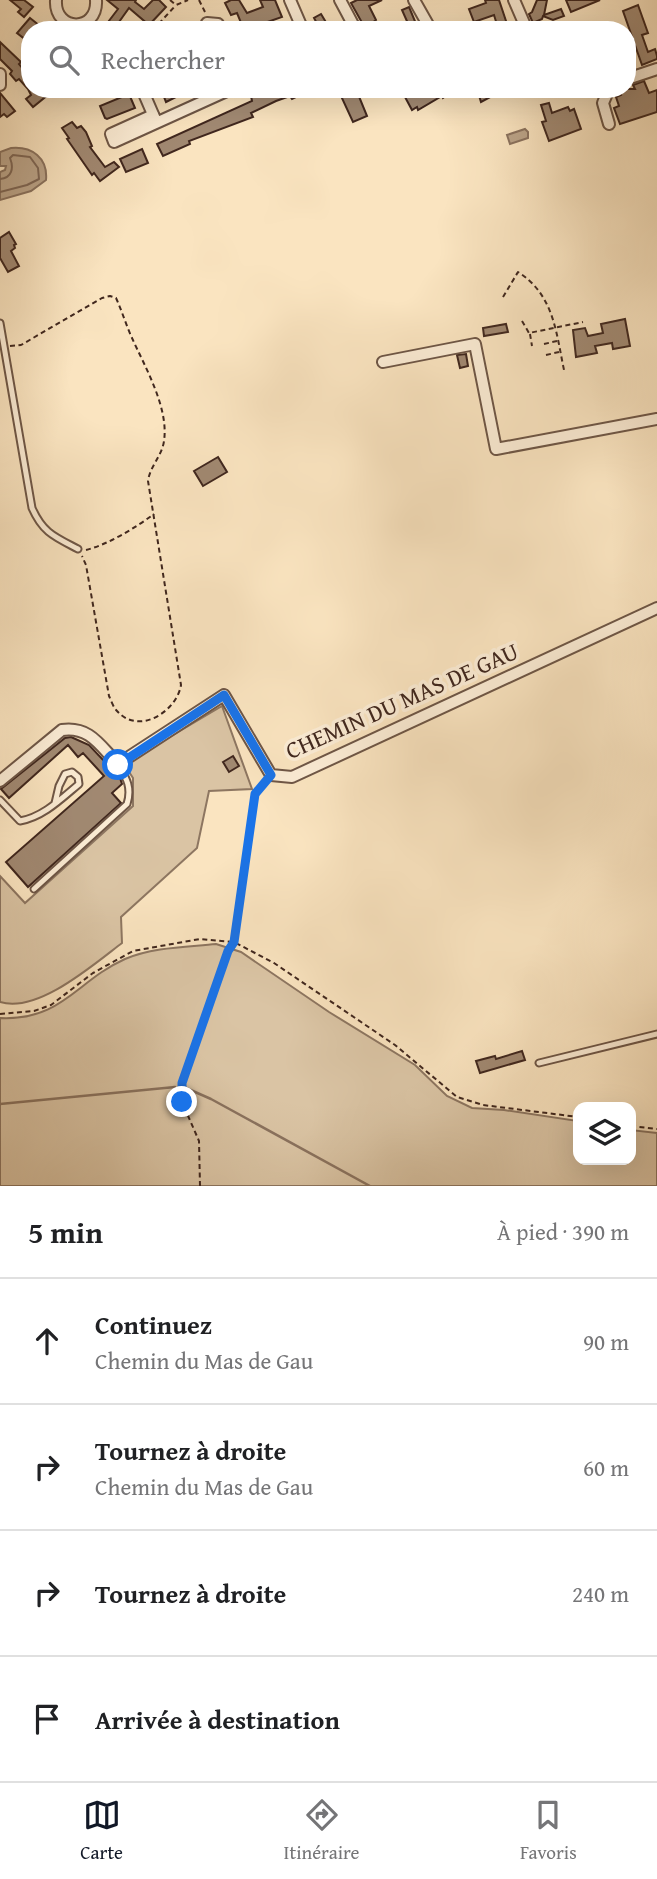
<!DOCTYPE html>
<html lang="fr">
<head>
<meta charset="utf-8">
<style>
	:root { --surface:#fff; --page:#f2f2f2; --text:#202124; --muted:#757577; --line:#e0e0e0; --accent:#111827 }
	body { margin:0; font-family:"Gentium Book Plus",serif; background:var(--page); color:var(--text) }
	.controls { position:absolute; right:21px; bottom:21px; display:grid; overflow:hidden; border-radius:14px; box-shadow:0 7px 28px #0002 }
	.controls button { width:63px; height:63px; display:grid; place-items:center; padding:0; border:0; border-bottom:2px solid var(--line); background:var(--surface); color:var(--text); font:35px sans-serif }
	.stop { position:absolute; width:21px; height:21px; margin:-16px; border:5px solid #1a73e8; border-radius:50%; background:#fff }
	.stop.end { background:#1a73e8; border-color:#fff; box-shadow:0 2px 7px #0008 }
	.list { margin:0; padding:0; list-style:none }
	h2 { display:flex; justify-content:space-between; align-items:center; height:91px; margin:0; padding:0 28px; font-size:30px }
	h2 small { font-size:23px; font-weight:400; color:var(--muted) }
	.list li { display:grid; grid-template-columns:46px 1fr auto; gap:21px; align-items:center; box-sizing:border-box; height:126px; padding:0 28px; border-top:2px solid var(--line) }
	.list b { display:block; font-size:26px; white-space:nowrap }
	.list p { margin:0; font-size:23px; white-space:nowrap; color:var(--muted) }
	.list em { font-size:23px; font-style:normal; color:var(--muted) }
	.icon { flex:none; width:38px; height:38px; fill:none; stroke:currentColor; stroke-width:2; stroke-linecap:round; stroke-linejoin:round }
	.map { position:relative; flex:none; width:657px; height:1186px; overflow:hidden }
	.search { position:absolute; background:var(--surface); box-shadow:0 7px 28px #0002; left:21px; right:21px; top:21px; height:77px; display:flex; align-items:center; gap:18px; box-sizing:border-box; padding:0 24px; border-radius:28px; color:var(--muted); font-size:26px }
	.sheet { height:595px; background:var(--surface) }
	nav { display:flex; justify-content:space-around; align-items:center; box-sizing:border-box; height:98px; border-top:2px solid var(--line); background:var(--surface); font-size:19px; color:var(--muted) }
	nav a { display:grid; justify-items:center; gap:4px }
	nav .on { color:var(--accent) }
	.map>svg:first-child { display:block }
</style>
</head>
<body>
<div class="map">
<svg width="657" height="1186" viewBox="0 0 657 1186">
	<rect width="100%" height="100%" fill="#fae4c0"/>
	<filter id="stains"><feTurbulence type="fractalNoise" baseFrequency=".00286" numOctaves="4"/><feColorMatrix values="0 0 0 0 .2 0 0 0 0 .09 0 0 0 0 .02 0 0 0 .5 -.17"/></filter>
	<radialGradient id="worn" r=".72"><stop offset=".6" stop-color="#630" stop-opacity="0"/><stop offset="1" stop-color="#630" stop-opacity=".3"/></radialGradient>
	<g fill="#dac4a4" stroke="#8d7661" stroke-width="2">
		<path d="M 222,706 L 252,789 L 209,791 L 197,848 L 121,917 L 122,943 C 93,965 37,1014 0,1002 L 0,876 L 25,903 L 133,806 L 133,778 L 124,764 Z"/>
		<path d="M 216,944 L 241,952 L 329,1012 L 415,1065 L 447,1096 L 472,1108 L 504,1110 L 578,1121 L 578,1160 L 631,1160 L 631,1130 L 657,1133 L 657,1186 L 0,1186 L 0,1018 C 62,1021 76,981 125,959 C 153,947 187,947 216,944 Z"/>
	</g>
	<g fill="#bba489" stroke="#8a725e" stroke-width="2">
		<path d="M 525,129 L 528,132 L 528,138 L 510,144 L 507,135 Z"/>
		<path d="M 11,148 C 32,146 48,158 46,180 L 31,191 L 0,200 L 0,172 L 5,170 L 6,166 L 0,166 L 0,152 Z"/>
	</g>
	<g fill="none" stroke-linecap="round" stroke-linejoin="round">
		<path stroke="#7e6654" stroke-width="2" d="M 0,179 C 12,178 14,168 10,158 L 13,155 L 30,157 L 38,168 L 39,179 L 27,185 L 0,192"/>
		<g stroke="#8a725e" stroke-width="2.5">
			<path d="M 186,1088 L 211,1099 L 370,1186"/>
			<path d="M 0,1104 L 175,1087"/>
		</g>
	</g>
	<g fill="#a18972" stroke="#40271e" stroke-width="2">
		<path d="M 10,0 L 24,0 L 33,7 L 24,17 L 18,12 L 21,9 Z"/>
		<path d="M 107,0 L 136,0 L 135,2 L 144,9 L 153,0 L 159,0 L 166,7 L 149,25 L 129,8 L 119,22 L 129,30 L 102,30 L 118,9 Z"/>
		<path d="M 231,0 L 239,0 L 247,13 L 263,7 L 260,0 L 275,0 L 282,17 L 256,26 L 257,30 L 244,30 L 237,13 L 231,15 L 225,3 Z"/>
		<path d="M 357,0 L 382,0 L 369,6 L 376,20 L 365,28 L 351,3 Z"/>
		<path d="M 485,0 L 499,0 L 507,24 L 498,28 L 494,15 L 474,22 L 469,9 L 486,3 Z"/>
		<path d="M 537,0 L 547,0 L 544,15 L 561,9 L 564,16 L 553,20 L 543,16 L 542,19 L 533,23 L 529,14 L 532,12 Z"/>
		<path d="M 566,0 L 600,0 L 571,12 Z"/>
		<path d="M 638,5 L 648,33 L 642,35 L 648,52 L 655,49 L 657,56 L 657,59 L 642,65 L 623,11 Z"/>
		<path d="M 409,7 L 417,26 L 410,28 L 402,10 Z"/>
		<path d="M 321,14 L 327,24 L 320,29 L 314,18 Z"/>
		<path d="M 30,18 L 45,30 L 30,30 L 30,35 L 26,40 L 17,33 Z"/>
		<path d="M 0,42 L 21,62 L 19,64 L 30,77 L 30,89 L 45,89 L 49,94 L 33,107 L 26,99 L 31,95 L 28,89 L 19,79 L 16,81 L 10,74 L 12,71 L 0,59 Z"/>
		<path d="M 644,81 L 649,93 L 657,90 L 657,112 L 620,124 L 614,108 L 619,106 L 616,97 L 621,95 L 619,89 L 635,89 L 633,85 Z"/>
		<path d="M 161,89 L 173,89 L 176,97 L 166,102 Z"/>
		<path d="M 275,89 L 312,89 L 292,99 L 290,96 L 276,101 L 251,113 L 253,117 L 189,141 L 190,144 L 163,156 L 157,144 L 252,101 L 251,96 L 260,92 L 261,95 Z"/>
		<path d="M 424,89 L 454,89 L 443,98 L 442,96 L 418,110 L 417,107 L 412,110 L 405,97 Z"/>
		<path d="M 477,89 L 505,89 L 481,102 Z"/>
		<path d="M 351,91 L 353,94 L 358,94 L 367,116 L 353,122 L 341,96 Z"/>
		<path d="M 0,93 L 15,111 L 7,117 L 4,114 L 0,117 Z"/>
		<path d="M 129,94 L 135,108 L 107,119 L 105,118 L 100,106 Z"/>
		<path d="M 549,103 L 552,113 L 568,107 L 570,111 L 574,109 L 581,129 L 549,141 L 542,122 L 546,121 L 541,105 Z"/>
		<path d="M 72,122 L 77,128 L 81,126 L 86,132 L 92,146 L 90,147 L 105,167 L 114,162 L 119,167 L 100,181 L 94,173 L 92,175 L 67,139 L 69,138 L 62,128 Z"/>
		<path d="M 142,149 L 148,163 L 126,172 L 120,159 Z"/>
		<path d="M 9,232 L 16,244 L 14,245 L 15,248 L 11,251 L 19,266 L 8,272 L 0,258 L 0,238 Z"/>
		<path d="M 625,319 L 630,346 L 613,349 L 612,343 L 595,346 L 597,353 L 576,357 L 573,330 L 585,328 L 588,336 L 603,333 L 601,324 Z"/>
		<path d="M 506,324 L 508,332 L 484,336 L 483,328 Z"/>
		<path d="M 466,354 L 468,366 L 460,368 L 457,355 Z"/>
		<path d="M 218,457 L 227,472 L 203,486 L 194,471 Z"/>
		<path d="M 71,737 L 89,745 L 120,778 L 122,784 L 112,793 L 121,803 L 28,887 L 6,862 L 104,776 L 83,753 L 78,757 L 68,745 L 9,798 L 1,789 L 65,738 Z"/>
		<path d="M 233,756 L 239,766 L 229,772 L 223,762 Z"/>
		<path d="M 522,1051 L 525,1060 L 480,1073 L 476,1061 L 495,1056 L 496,1059 Z"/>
	</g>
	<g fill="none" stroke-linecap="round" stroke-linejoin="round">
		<defs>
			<g id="service">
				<path d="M 0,323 L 32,508 C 43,533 55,537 78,549"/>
				<path d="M 0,800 L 20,821 C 43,817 61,799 79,784 L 78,777 L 72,772 L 65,774 L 59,786 L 55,803"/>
				<path d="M 34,889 L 127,804 C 132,788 127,779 118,764"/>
				<path d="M 539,1063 L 657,1034"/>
			</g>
			<g id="minor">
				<path d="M 56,0 C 54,32 98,33 96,0"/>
				<path d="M 290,0 L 303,30"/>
				<path d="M 340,0 L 356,30"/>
				<path d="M 414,0 L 431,30"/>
				<path d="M 514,0 L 527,30"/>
				<path d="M 207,23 L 218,24 L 221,30"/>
				<path d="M 0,74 L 0,85"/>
				<path d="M 627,79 L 657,69"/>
				<path d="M 142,89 L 155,119"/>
				<path d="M 153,115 L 111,134 L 114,142 L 231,89"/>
				<path d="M 609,124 L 603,103 L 609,89"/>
				<path d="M 383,362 L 475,344 L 496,449 L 657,419"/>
				<path d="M 0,781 L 62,730 C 90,726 100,746 118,764 L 224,695 L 271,775 L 292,777 L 657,608"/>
			</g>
		</defs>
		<use href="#service" stroke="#6e5646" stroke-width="9"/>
		<use href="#minor" stroke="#6e5646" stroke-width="14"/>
		<g stroke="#40271e" stroke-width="2" stroke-dasharray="5 3.5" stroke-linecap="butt">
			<path d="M 170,0 L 176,5 L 188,0"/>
			<path d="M 199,0 L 205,12"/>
			<path d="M 153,30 L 176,5"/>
			<path d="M 503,297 L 518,272 C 554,295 556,332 564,370"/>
			<path d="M 522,321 L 529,333 L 583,322"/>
			<path d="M 530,334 L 532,346"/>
			<path d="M 544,344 L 557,341"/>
			<path d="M 10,346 L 21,345 L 102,298 L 110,296 L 116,298 C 122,311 126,325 132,338 C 145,367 169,408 164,441 C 162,456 150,466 148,481 L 181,685 C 177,711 139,736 117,711 C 113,707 111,700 109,696 L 86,565 L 82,556"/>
			<path d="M 546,355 L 559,352"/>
			<path d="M 86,550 C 109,544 135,528 154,514"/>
			<path d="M 0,1014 L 34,1011 L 51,1005 L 93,973 L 133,951 L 200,939 L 234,942 L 274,963 L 395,1045 L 457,1097 L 483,1105 L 578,1117"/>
			<path d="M 631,1126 L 657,1129"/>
			<path d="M 200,1186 L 199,1141 L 182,1102 L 182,1082 L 228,951 L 234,942 L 255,794 L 264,784"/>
		</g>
		<use href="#service" stroke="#fcedd6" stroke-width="5"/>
		<use href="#minor" stroke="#fcedd6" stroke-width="10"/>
	</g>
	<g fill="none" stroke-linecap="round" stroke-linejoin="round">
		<path stroke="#1a73e8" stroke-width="9" d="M 118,765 L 224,695 L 271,775 L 255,794 L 234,942 L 228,951 L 182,1083 L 182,1102"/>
	</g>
	<g text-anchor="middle" stroke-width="7" stroke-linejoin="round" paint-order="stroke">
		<g font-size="24" fill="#40271e" stroke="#fcedd6">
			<text transform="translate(402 701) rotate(-24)" y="8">CHEMIN DU MAS DE GAU</text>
		</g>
	</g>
	<rect width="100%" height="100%" filter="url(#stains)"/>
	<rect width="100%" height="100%" fill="url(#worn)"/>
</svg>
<div class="controls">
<button><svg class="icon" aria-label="layers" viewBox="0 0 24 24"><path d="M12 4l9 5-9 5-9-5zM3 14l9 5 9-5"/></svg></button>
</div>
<div class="stop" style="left:118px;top:765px"></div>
<div class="stop end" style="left:182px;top:1102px"></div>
<div class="search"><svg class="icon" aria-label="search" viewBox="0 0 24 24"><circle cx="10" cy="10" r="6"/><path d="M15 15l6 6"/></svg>Rechercher</div>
</div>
<section class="sheet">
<h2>5 min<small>À pied · 390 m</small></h2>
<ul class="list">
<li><svg class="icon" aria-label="ahead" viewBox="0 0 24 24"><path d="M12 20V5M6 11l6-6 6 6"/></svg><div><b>Continuez</b><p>Chemin du Mas de Gau</p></div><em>90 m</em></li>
<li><svg class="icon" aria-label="right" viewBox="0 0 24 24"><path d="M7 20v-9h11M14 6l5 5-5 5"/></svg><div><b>Tournez à droite</b><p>Chemin du Mas de Gau</p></div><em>60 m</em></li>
<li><svg class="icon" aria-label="right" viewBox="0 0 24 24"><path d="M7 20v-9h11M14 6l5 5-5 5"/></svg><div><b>Tournez à droite</b></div><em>240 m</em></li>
<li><svg class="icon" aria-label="arrive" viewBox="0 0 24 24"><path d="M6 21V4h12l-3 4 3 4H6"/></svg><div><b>Arrivée à destination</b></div></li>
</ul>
</section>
<nav>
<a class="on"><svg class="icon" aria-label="map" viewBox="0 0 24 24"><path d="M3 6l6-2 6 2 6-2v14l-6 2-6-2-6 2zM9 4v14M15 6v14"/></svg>Carte</a>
<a><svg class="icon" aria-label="directions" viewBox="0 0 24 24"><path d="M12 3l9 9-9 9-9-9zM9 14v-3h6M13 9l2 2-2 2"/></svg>Itinéraire</a>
<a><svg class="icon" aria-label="saved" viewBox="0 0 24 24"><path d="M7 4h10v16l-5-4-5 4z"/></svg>Favoris</a>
</nav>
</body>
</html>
